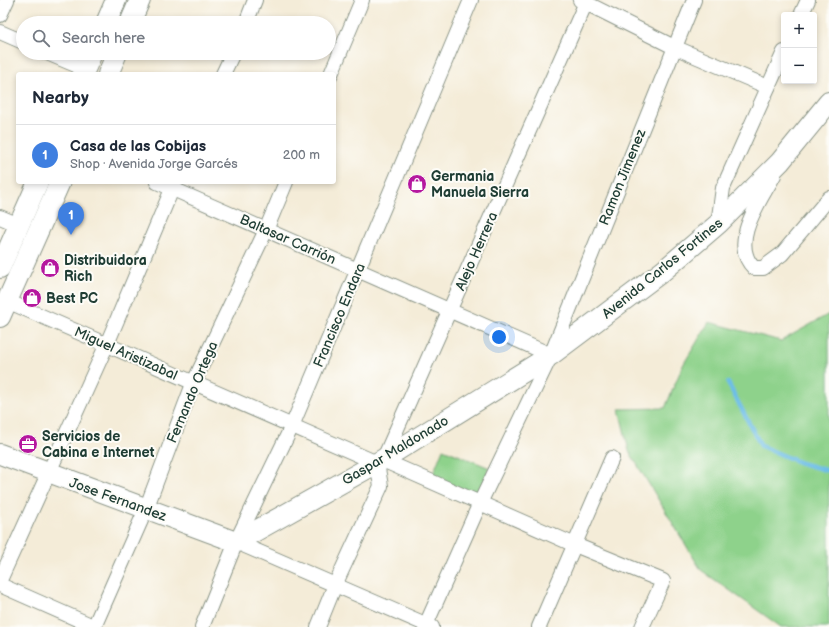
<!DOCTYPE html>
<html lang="en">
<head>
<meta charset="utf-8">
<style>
	:root { --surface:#fff; --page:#f6f6f7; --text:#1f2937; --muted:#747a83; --line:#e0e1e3; --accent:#d93025 }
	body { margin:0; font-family:"Balsamiq Sans",sans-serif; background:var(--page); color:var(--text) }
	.controls { position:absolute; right:12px; top:12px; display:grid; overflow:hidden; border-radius:4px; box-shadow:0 2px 6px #0003 }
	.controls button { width:36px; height:36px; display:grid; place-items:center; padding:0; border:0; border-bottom:1px solid var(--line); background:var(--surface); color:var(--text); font:20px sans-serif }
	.you { position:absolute; left:499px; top:337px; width:14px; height:14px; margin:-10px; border:3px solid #fff; border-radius:50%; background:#1a73e8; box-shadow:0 0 0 6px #1a73e833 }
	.badge { display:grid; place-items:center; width:26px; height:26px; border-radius:50%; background:var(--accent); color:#fff; font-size:13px; font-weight:700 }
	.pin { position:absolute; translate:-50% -33px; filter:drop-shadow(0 1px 2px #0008) }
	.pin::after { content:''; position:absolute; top:21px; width:14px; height:12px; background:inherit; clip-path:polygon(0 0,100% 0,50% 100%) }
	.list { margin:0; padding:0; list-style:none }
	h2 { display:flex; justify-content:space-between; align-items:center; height:52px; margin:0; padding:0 16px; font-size:17px }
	h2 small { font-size:13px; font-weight:400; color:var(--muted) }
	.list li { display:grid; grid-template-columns:26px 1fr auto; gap:12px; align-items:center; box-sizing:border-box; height:60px; padding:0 16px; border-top:1px solid var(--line) }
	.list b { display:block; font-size:15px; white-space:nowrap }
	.list p { margin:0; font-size:13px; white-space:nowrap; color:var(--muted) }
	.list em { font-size:13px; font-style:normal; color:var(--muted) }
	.icon { flex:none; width:22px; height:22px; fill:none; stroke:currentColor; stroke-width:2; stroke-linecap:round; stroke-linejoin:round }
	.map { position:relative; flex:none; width:829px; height:627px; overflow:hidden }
	.search { position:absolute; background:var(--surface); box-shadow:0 2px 6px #0003; left:16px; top:16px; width:320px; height:44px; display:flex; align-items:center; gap:10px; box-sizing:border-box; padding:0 14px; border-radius:22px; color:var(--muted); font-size:15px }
	.panel { position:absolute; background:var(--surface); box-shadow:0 2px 6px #0003; left:16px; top:72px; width:320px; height:112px; border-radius:4px }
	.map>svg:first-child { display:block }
</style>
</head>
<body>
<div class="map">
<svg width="829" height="627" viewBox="0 0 829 627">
	<rect width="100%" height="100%" fill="#fdfcf7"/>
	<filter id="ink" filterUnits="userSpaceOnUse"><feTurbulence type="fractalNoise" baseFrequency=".025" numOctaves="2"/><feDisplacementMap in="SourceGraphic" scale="8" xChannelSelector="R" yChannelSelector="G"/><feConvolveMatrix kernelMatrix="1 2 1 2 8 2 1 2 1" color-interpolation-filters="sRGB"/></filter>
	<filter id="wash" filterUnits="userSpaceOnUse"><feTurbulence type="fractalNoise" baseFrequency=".012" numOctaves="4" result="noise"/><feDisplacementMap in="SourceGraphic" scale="16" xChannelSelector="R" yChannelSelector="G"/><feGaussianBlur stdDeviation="0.9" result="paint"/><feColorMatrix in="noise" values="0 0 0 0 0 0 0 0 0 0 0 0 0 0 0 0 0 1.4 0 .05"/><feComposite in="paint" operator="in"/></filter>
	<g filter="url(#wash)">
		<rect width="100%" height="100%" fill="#f4ecd8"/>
		<g fill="#8ed28b" stroke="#568860">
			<path d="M 829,314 L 829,627 L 781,627 L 701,570 L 629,451 L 619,409 L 665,408 L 683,365 L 709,322 L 781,341 Z"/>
			<path d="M 443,449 L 490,468 L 478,497 L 431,479 Z"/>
		</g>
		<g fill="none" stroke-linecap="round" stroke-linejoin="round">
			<path stroke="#6dbee8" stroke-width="4.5" d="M 728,383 L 761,446 L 801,463 L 829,471"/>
		</g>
	</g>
	<g filter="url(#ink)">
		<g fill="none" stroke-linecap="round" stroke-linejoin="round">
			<defs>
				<g id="street">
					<path d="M 580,0 L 674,47 L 768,87"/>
					<path d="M 587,0 L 384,458 L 387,462 L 575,545 L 663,581 L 642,627"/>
					<path d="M 0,15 L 7,0"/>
					<path d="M 801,15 L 808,0"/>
					<path d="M 246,23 L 255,0"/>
					<path d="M 0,32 L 23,42"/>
					<path d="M 47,53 L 85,69"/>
					<path d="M 223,74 L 233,53"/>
					<path d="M 331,74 L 362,0"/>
					<path d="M 774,175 C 761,200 728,243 754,268 L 763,268 L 782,254 L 829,198"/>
					<path d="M 157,182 L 551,355"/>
					<path d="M 0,217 L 19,225"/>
					<path d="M 718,224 L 723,188 L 784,52"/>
					<path d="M 7,301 L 377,463 L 381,486 L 335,585 L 318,627"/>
					<path d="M 236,542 L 432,627"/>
					<path d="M 0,580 L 107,344 L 175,182"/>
					<path d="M 0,585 L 95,627"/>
					<path d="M 94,627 L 146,509 L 193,384 L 266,230 L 286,182"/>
					<path d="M 202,627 L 236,542 L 292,426 L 471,0"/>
					<path d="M 425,627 L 480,503 L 551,355 L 694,0"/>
					<path d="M 539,627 L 612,458"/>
				</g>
				<g id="secondary">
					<path d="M 106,23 L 116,0"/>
					<path d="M 130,23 L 140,0"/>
					<path d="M 83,74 L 92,53"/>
					<path d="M 108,74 L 117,53"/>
					<path d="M 0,268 L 38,182"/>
					<path d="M 0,317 L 60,182"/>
					<path d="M 0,454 L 236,542 L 377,463 L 551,355 L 663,271 L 718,224 L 780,162 L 829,102"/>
				</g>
			</defs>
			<use href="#street" stroke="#8a9486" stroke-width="16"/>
			<use href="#secondary" stroke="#8a9486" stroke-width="22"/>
			<use href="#street" stroke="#fff" stroke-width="14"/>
			<use href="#secondary" stroke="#fff" stroke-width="20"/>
		</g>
	</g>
	<defs>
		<symbol id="shop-disc" viewBox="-11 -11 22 22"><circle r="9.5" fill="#b5179e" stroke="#fdfcf7"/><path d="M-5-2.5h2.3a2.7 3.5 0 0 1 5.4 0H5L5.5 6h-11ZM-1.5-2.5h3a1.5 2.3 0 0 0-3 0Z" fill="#fff"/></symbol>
		<symbol id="office-disc" viewBox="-11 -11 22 22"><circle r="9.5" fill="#b5179e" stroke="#fdfcf7"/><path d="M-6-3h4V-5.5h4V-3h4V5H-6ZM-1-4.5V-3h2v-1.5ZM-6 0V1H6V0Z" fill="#fff"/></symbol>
	</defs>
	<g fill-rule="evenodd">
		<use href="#shop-disc" x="406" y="173" width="22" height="22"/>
		<use href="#shop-disc" x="39" y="257" width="22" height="22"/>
		<use href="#shop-disc" x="21" y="287" width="22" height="22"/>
		<use href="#office-disc" x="17" y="433" width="22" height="22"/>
	</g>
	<g text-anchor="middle" stroke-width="4" stroke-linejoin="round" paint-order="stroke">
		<g font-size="14" font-weight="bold" fill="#1f3d34" stroke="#fdfcf7" text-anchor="start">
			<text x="431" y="181">Germania<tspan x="431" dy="16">Manuela Sierra</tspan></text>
			<text x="64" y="265">Distribuidora<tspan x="64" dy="16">Rich</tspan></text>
			<text x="46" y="303">Best PC</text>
			<text x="42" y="441">Servicios de<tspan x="42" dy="16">Cabina e Internet</tspan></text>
		</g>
		<g font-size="14" fill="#1f3d34" stroke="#fdfcf7">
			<text transform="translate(622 177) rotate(-68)" y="5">Ramon Jimenez</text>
			<text transform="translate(288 239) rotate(24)" y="5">Baltasar Carrión</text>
			<text transform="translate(476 251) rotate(-66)" y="5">Alejo Herrera</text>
			<text transform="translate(662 268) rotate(-39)" y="5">Avenida Carlos Fortines</text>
			<text transform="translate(339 315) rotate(-67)" y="5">Francisco Endara</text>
			<text transform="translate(126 353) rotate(24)" y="5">Miguel Aristizabal</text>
			<text transform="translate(192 392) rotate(-67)" y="5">Fernando Ortega</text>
			<text transform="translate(395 450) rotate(-31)" y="5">Gaspar Maldonado</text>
			<text transform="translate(118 499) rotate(20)" y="5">Jose Fernandez</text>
		</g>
	</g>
</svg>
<div class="controls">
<button>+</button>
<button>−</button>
</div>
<div class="you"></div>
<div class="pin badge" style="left:71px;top:235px;background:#3f7fe0">1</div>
<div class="search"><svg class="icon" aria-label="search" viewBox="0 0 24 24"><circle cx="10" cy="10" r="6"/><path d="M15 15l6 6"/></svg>Search here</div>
<section class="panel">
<h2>Nearby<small></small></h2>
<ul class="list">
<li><span class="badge" style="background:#3f7fe0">1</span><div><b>Casa de las Cobijas</b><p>Shop · Avenida Jorge Garcés</p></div><em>200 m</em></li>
</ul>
</section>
</div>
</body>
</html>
